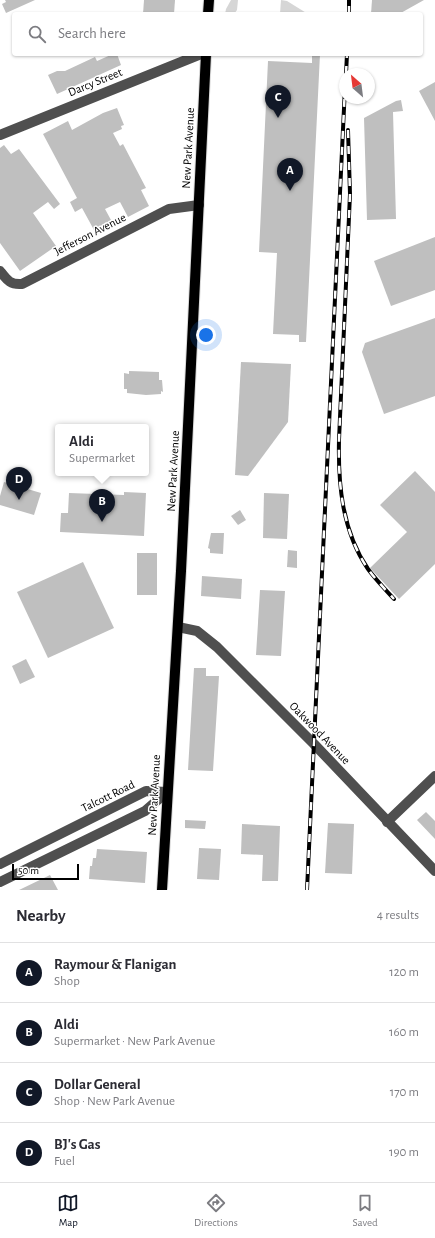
<!DOCTYPE html>
<html lang="en">
<head>
<meta charset="utf-8">
<style>
	:root { --surface:#fff; --page:#f2f2f3; --text:#2b2b33; --muted:#7c7c81; --line:#e1e1e2; --accent:#111827 }
	body { margin:0; font-family:"Alegreya Sans",sans-serif; background:var(--page); color:var(--text) }
	.compass { position:absolute; left:339px; top:68px; width:36px; height:36px; border-radius:50%; background:var(--surface); box-shadow:0 1px 3px #0004; rotate:332deg }
	.scale { position:absolute; left:12px; bottom:10px; width:67px; box-sizing:border-box; padding-left:4px; border:2px solid #000; border-top:0; font-size:11px; line-height:14px; white-space:nowrap; color:#000; -webkit-text-stroke:3px #fff; paint-order:stroke }
	.you { position:absolute; left:206px; top:335px; width:14px; height:14px; margin:-10px; border:3px solid #fff; border-radius:50%; background:#1a73e8; box-shadow:0 0 0 6px #1a73e833 }
	.badge { display:grid; place-items:center; width:26px; height:26px; border-radius:50%; background:var(--accent); color:#fff; font-size:13px; font-weight:700 }
	.pin { position:absolute; translate:-50% -33px; filter:drop-shadow(0 1px 2px #0008) }
	.pin::after { content:''; position:absolute; top:21px; width:14px; height:12px; background:inherit; clip-path:polygon(0 0,100% 0,50% 100%) }
	.popup { position:absolute; left:55px; top:424px; width:94px; height:52px; box-sizing:border-box; display:grid; place-content:center; border-radius:4px; background:var(--surface); filter:drop-shadow(0 1px 3px #0005); font-size:13px; white-space:nowrap; color:var(--muted) }
	.popup b { font-size:15px; color:var(--text) }
	.popup::after { content:''; position:absolute; left:50%; top:100%; margin-left:-8px; border:8px solid transparent; border-top-color:var(--surface) }
	.list { margin:0; padding:0; list-style:none }
	h2 { display:flex; justify-content:space-between; align-items:center; height:52px; margin:0; padding:0 16px; font-size:17px }
	h2 small { font-size:13px; font-weight:400; color:var(--muted) }
	.list li { display:grid; grid-template-columns:26px 1fr auto; gap:12px; align-items:center; box-sizing:border-box; height:60px; padding:0 16px; border-top:1px solid var(--line) }
	.list b { display:block; font-size:15px; white-space:nowrap }
	.list p { margin:0; font-size:13px; white-space:nowrap; color:var(--muted) }
	.list em { font-size:13px; font-style:normal; color:var(--muted) }
	.icon { flex:none; width:22px; height:22px; fill:none; stroke:currentColor; stroke-width:2; stroke-linecap:round; stroke-linejoin:round }
	.map { position:relative; flex:none; width:435px; height:890px; overflow:hidden }
	.search { position:absolute; background:var(--surface); box-shadow:0 1px 3px #0004; left:12px; right:12px; top:12px; height:44px; display:flex; align-items:center; gap:10px; box-sizing:border-box; padding:0 14px; border-radius:4px; color:var(--muted); font-size:15px }
	.sheet { height:292px; background:var(--surface) }
	nav { display:flex; justify-content:space-around; align-items:center; box-sizing:border-box; height:56px; border-top:1px solid var(--line); background:var(--surface); font-size:11px; color:var(--muted) }
	nav a { display:grid; justify-items:center; gap:2px }
	nav .on { color:var(--accent) }
	.map>svg:first-child { display:block }
</style>
</head>
<body>
<div class="map">
<svg width="435" height="890" viewBox="0 0 435 890">
	<rect width="100%" height="100%" fill="#fff"/>
	<g fill="#d6d6d6">
		<path d="M 231,0 L 238,0 L 237,10 L 234,14 L 225,14 L 226,9 Z"/>
		<path d="M 281,0 L 287,1 L 308,14 L 280,14 Z"/>
	</g>
	<g fill="#bfbfbf">
		<path d="M 5,0 L 35,0 L 6,13 L 2,4 L 6,2 Z"/>
		<path d="M 144,0 L 175,0 L 174,14 L 143,14 Z"/>
		<path d="M 372,0 L 424,0 L 399,14 L 371,14 Z"/>
		<path d="M 113,54 L 117,54 L 121,65 L 57,94 L 48,75 L 57,71 L 65,71 L 95,57 L 97,61 Z"/>
		<path d="M 312,54 L 320,54 L 306,342 L 299,342 L 299,335 L 273,334 L 277,253 L 259,252 L 268,61 L 312,63 Z"/>
		<path d="M 435,82 L 435,121 L 419,91 Z"/>
		<path d="M 401,100 L 403,111 L 393,112 L 396,219 L 367,220 L 364,118 L 396,101 Z"/>
		<path d="M 117,108 L 124,125 L 121,126 L 122,129 L 113,133 L 120,146 L 123,144 L 146,188 L 141,190 L 149,206 L 128,217 L 120,202 L 105,209 L 111,220 L 94,230 L 82,208 L 75,212 L 70,202 L 77,198 L 43,134 L 68,121 L 72,130 L 103,113 Z"/>
		<path d="M 4,145 L 11,154 L 19,149 L 60,204 L 54,209 L 48,202 L 33,213 L 56,246 L 20,271 L 0,243 L 0,148 Z"/>
		<path d="M 435,237 L 435,290 L 391,306 L 374,261 Z"/>
		<path d="M 435,318 L 435,396 L 384,414 L 362,352 L 365,343 Z"/>
		<path d="M 241,362 L 291,364 L 288,422 L 248,476 L 235,475 Z"/>
		<path d="M 129,371 L 159,372 L 159,380 L 162,380 L 163,392 L 161,391 L 161,394 L 146,395 L 127,393 L 127,389 L 124,389 L 124,373 L 129,374 Z"/>
		<path d="M 415,471 L 435,492 L 435,564 L 399,599 L 370,568 L 407,532 L 380,505 Z"/>
		<path d="M 4,482 L 41,493 L 34,515 L 0,505 L 0,496 Z"/>
		<path d="M 124,492 L 146,493 L 144,536 L 60,532 L 61,513 L 68,513 L 69,493 L 124,495 Z"/>
		<path d="M 264,493 L 289,494 L 287,539 L 263,538 Z"/>
		<path d="M 240,510 L 246,520 L 238,525 L 231,516 Z"/>
		<path d="M 211,533 L 224,533 L 223,554 L 210,553 L 210,549 L 208,548 Z"/>
		<path d="M 288,550 L 297,551 L 297,568 L 287,567 Z"/>
		<rect x="137" y="553" width="20" height="42"/>
		<path d="M 83,562 L 114,628 L 48,658 L 17,592 Z"/>
		<path d="M 202,576 L 242,579 L 241,599 L 201,596 Z"/>
		<path d="M 260,590 L 285,591 L 281,656 L 256,655 Z"/>
		<path d="M 26,659 L 35,677 L 20,684 L 12,666 Z"/>
		<path d="M 194,668 L 206,668 L 206,676 L 219,676 L 213,771 L 188,770 Z"/>
		<path d="M 426,812 L 435,821 L 435,839 L 417,820 Z"/>
		<path d="M 185,820 L 206,821 L 205,829 L 185,828 Z"/>
		<path d="M 328,823 L 354,824 L 352,874 L 325,873 Z"/>
		<path d="M 242,824 L 280,826 L 278,881 L 262,881 L 263,855 L 241,854 Z"/>
		<path d="M 199,848 L 221,849 L 219,880 L 197,879 Z"/>
		<path d="M 97,849 L 147,852 L 145,883 L 89,879 L 90,866 L 92,866 L 93,858 L 96,858 Z"/>
		<path d="M 50,875 L 58,890 L 19,890 L 46,877 Z"/>
	</g>
	<g fill="none" stroke-linecap="round" stroke-linejoin="round">
		<defs>
			<g id="major">
				<path d="M 208,14 L 209,0"/>
				<path d="M 162,890 L 181,571 L 206,54"/>
			</g>
		</defs>
		<use href="#major" stroke="#dbdbdb" stroke-width="12"/>
		<g stroke="#4f4f4f" stroke-width="10">
			<path d="M 0,135 L 201,54"/>
			<path d="M 0,271 C 7,280 10,285 22,284 L 169,209 L 199,205"/>
			<path d="M 178,627 L 197,631 L 217,647 L 314,744 L 435,871"/>
			<path d="M 387,822 L 435,776"/>
			<path d="M 0,864 L 146,791 L 167,792"/>
			<path d="M 0,882 L 145,811 L 167,792"/>
		</g>
		<use href="#major" stroke="#000" stroke-width="10"/>
		<defs>
			<g id="rail">
				<path d="M 349,14 L 349,0"/>
				<path d="M 346,74 L 347,54"/>
				<path d="M 348,130 L 350,194 L 339,440 C 338,484 342,531 368,569 C 376,580 385,589 394,599"/>
				<path d="M 307,890 L 345,87"/>
			</g>
		</defs>
		<use href="#rail" stroke="#000" stroke-width="4"/>
		<use href="#rail" stroke="#fff" stroke-width="2.5" stroke-dasharray="8" stroke-linecap="butt"/>
	</g>
	<g text-anchor="middle" stroke-width="3" stroke-linejoin="round" paint-order="stroke">
		<g font-size="12" fill="#000" stroke="#fff">
			<text transform="translate(95 82) rotate(-22)" y="4">Darcy Street</text>
			<text transform="translate(188 148) rotate(-87)" y="4">New Park Avenue</text>
			<text transform="translate(90 234) rotate(-27)" y="4">Jefferson Avenue</text>
			<text transform="translate(173 471) rotate(-87)" y="4">New Park Avenue</text>
			<text transform="translate(320 733) rotate(46)" y="4">Oakwood Avenue</text>
			<text transform="translate(154 795) rotate(-87)" y="4">New Park Avenue</text>
			<text transform="translate(108 796) rotate(-26)" y="4">Talcott Road</text>
		</g>
	</g>
</svg>
<svg class="compass" viewBox="-18 -18 36 36"><path d="M0-13l5 13h-10z" fill="#e53935"/><path d="M0 13l5-13h-10z" fill="#7c7c81"/></svg>
<div class="scale">50 m</div>
<div class="you"></div>
<div class="pin badge" style="left:290px;top:191px">A</div>
<div class="pin badge" style="left:102px;top:522px">B</div>
<div class="popup"><b>Aldi</b>Supermarket</div>
<div class="pin badge" style="left:278px;top:118px">C</div>
<div class="pin badge" style="left:19px;top:500px">D</div>
<div class="search"><svg class="icon" aria-label="search" viewBox="0 0 24 24"><circle cx="10" cy="10" r="6"/><path d="M15 15l6 6"/></svg>Search here</div>
</div>
<section class="sheet">
<h2>Nearby<small>4 results</small></h2>
<ul class="list">
<li><span class="badge">A</span><div><b>Raymour &amp; Flanigan</b><p>Shop</p></div><em>120 m</em></li>
<li><span class="badge">B</span><div><b>Aldi</b><p>Supermarket · New Park Avenue</p></div><em>160 m</em></li>
<li><span class="badge">C</span><div><b>Dollar General</b><p>Shop · New Park Avenue</p></div><em>170 m</em></li>
<li><span class="badge">D</span><div><b>BJ's Gas</b><p>Fuel</p></div><em>190 m</em></li>
</ul>
</section>
<nav>
<a class="on"><svg class="icon" aria-label="map" viewBox="0 0 24 24"><path d="M3 6l6-2 6 2 6-2v14l-6 2-6-2-6 2zM9 4v14M15 6v14"/></svg>Map</a>
<a><svg class="icon" aria-label="directions" viewBox="0 0 24 24"><path d="M12 3l9 9-9 9-9-9zM9 14v-3h6M13 9l2 2-2 2"/></svg>Directions</a>
<a><svg class="icon" aria-label="saved" viewBox="0 0 24 24"><path d="M7 4h10v16l-5-4-5 4z"/></svg>Saved</a>
</nav>
</body>
</html>
